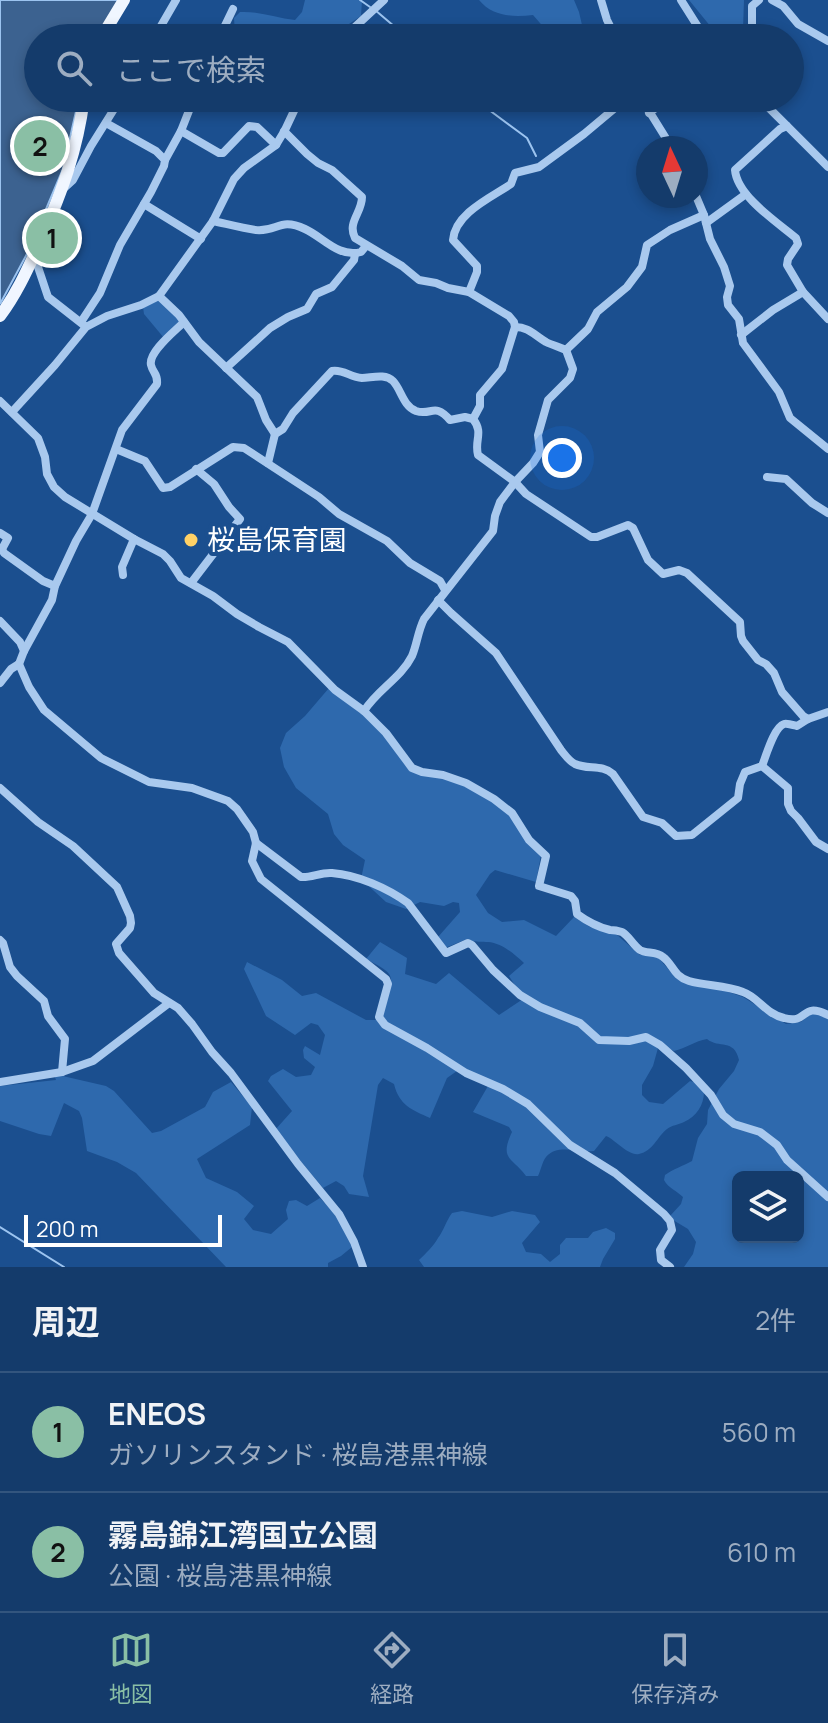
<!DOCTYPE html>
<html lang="ja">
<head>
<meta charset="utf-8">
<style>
	:root { --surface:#143b6b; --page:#214673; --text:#f1f3f6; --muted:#9dadc1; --line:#33557e; --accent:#8abfa5 }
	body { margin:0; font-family:Manrope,"Noto Sans JP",sans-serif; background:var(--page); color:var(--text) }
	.controls { position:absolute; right:24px; bottom:24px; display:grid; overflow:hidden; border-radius:12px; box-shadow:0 4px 12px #0003 }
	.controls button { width:72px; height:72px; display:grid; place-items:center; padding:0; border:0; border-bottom:2px solid var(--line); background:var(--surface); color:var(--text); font:40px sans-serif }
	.compass { position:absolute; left:636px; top:136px; width:72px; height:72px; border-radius:50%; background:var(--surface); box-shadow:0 4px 12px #0003; rotate:356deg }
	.scale { position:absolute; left:24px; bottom:20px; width:198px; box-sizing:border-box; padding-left:8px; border:4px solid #fff; border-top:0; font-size:22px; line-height:28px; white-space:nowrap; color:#fff; -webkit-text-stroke:6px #1b4f8f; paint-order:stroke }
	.you { position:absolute; left:562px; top:458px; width:28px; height:28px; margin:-20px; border:6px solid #fff; border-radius:50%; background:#1a73e8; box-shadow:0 0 0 12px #1a73e833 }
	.badge { display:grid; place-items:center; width:52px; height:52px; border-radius:50%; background:var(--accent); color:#111; font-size:26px; font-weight:700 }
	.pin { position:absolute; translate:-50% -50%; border:4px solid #fff; box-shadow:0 2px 8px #0006 }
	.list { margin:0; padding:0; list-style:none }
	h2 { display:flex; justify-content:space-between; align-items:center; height:104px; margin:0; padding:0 32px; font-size:34px }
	h2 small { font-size:26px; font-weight:400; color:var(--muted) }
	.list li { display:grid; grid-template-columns:52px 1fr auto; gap:24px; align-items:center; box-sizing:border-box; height:120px; padding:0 32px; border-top:2px solid var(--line) }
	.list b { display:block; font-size:30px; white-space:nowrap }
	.list p { margin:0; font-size:26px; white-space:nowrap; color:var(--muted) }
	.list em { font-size:26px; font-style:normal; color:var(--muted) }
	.icon { flex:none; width:44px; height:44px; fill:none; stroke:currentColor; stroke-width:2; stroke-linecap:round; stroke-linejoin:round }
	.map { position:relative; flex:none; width:828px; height:1267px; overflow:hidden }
	.search { position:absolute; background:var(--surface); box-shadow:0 4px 12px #0003; left:24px; right:24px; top:24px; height:88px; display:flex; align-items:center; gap:20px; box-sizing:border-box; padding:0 28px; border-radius:44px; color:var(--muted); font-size:30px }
	.sheet { height:344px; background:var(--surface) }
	nav { display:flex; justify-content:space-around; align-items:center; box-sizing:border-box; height:112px; border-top:2px solid var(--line); background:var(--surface); font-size:22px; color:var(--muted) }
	nav a { display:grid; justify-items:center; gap:4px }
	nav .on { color:var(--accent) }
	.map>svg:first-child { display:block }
</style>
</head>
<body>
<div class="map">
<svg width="828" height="1267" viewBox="0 0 828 1267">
	<rect width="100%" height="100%" fill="#1b4f8f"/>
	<g fill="#2e69ad" fill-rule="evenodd">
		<path d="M 305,0 L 362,0 L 361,16 L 349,24 L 325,33 L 323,38 L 241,38 L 235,34 L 234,18 L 240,12 C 259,11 276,18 295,20 L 302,12 Z"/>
		<path d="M 479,0 L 574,0 L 579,12 L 585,38 L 553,38 L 533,15 C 513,17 493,17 479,0 Z"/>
		<path d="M 689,0 L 744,0 L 743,29 L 739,38 L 716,38 L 711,27 Z"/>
		<path d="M 158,300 L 161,300 L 180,321 L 164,338 L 144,314 L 143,307 Z"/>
		<path d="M 329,688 L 367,718 L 384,736 L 408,769 L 422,775 L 448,778 L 489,798 L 509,814 L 541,855 L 536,882 L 495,870 L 490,874 L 476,895 L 488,913 L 502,922 L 524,920 L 556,936 L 574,917 L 590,927 L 616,934 L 640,955 L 656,955 L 676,978 L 694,985 L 714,987 L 743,997 L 786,1024 L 801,1022 L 812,1013 L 828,1018 L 828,1267 L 684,1267 L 693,1254 L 696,1242 L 688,1229 L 673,1220 L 670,1216 L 681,1204 L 683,1197 C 677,1191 668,1188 664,1180 L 665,1175 C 673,1169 683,1166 692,1161 L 698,1138 L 707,1124 L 708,1110 L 719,1089 L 734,1071 L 739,1060 C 734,1038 719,1049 707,1039 C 695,1041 686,1048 674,1051 L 666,1047 L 658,1048 L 653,1066 L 642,1085 L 642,1095 L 649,1102 L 663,1104 L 690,1081 L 694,1082 L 704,1092 C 704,1105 696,1117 684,1122 C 678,1125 672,1125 667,1129 C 657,1137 653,1151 639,1154 C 628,1156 616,1140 606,1136 L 594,1151 C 579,1153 557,1143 546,1157 C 542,1162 541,1170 538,1176 L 526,1176 C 512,1157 499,1160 512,1132 L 509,1127 L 473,1112 L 488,1086 L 457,1071 L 447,1078 L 430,1118 C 412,1110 399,1105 394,1084 L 383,1078 L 378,1085 L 363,1176 L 369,1197 L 349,1194 L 344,1186 L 336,1181 L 323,1188 L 275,1130 L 292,1111 L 268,1081 L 271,1076 L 283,1069 L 296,1077 L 311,1075 L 315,1067 L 304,1058 L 303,1050 L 305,1046 L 320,1055 L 325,1035 L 318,1025 L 311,1023 L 295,1035 L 266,1016 L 244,969 L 247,962 L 282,980 L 302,996 L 316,993 L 366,1020 L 377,1020 C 382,1011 396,983 389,974 C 385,968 373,963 366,959 L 380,942 L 407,958 L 405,974 L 436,984 L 449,973 L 499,1015 L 526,997 L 516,987 L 509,976 L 524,963 C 514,954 502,943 488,942 C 479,941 475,943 467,939 L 445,948 L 438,937 L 460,912 L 459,903 L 453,902 L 444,906 L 420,902 L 406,909 L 386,902 L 361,879 L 365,860 L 343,845 L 334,834 L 328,814 L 296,788 L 284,767 L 280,748 L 286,733 L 305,716 ZM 738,1177 L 798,1177 L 798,1237 L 738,1237 Z"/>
		<path d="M 54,1074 L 106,1086 L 114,1091 L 152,1133 L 161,1131 L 205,1107 L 213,1092 L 231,1082 L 252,1107 L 250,1125 L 197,1159 L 206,1178 L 237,1192 L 254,1206 L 244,1219 L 253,1230 L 271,1234 L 288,1219 L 286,1210 L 289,1201 L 296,1200 L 307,1206 L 320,1198 L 337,1216 L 352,1247 L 341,1256 L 328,1263 L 328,1267 L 226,1267 L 136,1173 L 117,1162 L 87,1151 L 82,1118 L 79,1111 L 64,1103 L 51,1136 L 39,1134 L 0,1121 L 0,1086 L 56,1080 Z"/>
		<path d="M 462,1211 L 492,1217 L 512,1211 L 535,1215 L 540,1222 L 522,1243 L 526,1252 L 541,1254 L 550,1262 L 560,1254 L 560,1245 L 566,1238 L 588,1238 L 593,1232 L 606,1228 L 615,1233 L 615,1239 L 603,1259 L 600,1267 L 424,1267 L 419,1260 C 426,1253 433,1247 438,1238 C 444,1230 446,1221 452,1213 Z"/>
	</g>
	<path fill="#3c6290" stroke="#9cc4f0" stroke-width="2" d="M 0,0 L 119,0 L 97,38 L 38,38 L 38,98 L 79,98 L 63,169 L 28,252 L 0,304 Z"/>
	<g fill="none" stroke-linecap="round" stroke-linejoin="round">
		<g stroke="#9cc4f0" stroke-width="2">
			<path d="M 360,0 L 370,7"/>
			<path d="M 375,10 L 408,38"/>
			<path d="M 473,98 L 527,138 L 536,156"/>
			<path d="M 0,1227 L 64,1267"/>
		</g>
		<g stroke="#a9c9ee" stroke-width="8">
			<path d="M 601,0 L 607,20 L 616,38"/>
			<path d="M 681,0 L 705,38"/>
			<path d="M 772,0 L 783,6 L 798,24 L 828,41"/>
			<path d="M 154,38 L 176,0"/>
			<path d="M 219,38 L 233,9"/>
			<path d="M 343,38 L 384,0"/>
			<path d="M 752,38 L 752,6 L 759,0"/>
			<path d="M 641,98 L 672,148"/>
			<path d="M 759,98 L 828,167"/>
			<path d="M 649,113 L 669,98"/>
			<path d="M 787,126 L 780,129 L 735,170 C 737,196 777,222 796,238 L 798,244 L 788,259 L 787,265 L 803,292 L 828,319"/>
			<path d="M 181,131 L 219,153 L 223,153 L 249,126 L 257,127 L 276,145"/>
			<path d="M 284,131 L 307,154 L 318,163 L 332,170 L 362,197 C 362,213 347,222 355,238 L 402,266 L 419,280 L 436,283 L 448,288 L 469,292 L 509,316 L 514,322 L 515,327 L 502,369 L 480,395 L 480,406 L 473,419"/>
			<path d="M 165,160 L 181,131 L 194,98"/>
			<path d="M 62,190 L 73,180 L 91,146 L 121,98"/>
			<path d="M 696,196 L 704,215 L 710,239 L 724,267 L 730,286 L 727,297 L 728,305 L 739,319 L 743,343 L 779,392 L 790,418 L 828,449"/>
			<path d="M 144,204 L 201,239"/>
			<path d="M 213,221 C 227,224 242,228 256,230 C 278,232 279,217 305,229 C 323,237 338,258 361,252 L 366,246"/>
			<path d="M 706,223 L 746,194"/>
			<path d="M 34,255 L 48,297 L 85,326"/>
			<path d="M 469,292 L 477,272 L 477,266 L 453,240 C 455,213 492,197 511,184 L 515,173 L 539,167 L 584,134 L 627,98"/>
			<path d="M 159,296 L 179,315 L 199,342 L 257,397 L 266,420 L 275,434"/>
			<path d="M 81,322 L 100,293 L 120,245 L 151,192 L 164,166 L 165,160 L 156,151 L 106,123"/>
			<path d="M 741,335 L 773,310 L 803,292"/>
			<path d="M 566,350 L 588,329 L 597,312 L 627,287 L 642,267 L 647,245 L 670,230 L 704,215"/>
			<path d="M 226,368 L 270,328 L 288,317 L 307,309 L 316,294 L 332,287 L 354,260 L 355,254"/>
			<path d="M 0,401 L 38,438 L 45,457 L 47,474 L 54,487 L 65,497 L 134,539 L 163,554 L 170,561 L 181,578 L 213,596 L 237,614 L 259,627 L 288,642 L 335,690 L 364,711 L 386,733 L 412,768 L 422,772 L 443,775 L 466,783 L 494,799 L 512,813 L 529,840 L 546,856 L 539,886 L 571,896 L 575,901 L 577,914 C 588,922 597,927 610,930 C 613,930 619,931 622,932 C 629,936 633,945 640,950 C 646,954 656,951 663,957 C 673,964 673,976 689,981 C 706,986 726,985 743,992 C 758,997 766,1014 784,1018 C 809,1025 800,1001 828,1015"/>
			<path d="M 12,412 L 55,365 L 86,327 L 107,316 L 141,305 L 159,296 L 213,221 L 234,179 L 244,168 L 276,145 L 285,130 L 300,98"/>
			<path d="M 116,449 L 145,461 L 163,488 L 170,487 L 233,447 L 244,448 L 319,497 L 339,514 L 387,541 L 410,563 L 440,581 L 445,590"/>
			<path d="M 268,463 L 275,434 L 283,429 L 293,413 L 332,371 C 343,369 350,377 362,378 C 371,378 385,373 393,381 C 401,389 403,406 416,411 C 432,416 434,402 450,420 L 465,417 L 473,419 C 484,433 474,440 478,455 L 515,482 L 526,494 L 591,537 L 597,537 L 628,525 L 633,528 L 648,560 L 663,574 L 679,570 L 687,573 L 740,622 L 741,636 L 743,641 L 758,660 L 766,664 L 774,673 L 782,692 L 803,716 L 808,719"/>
			<path d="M 767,477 L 786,479 L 812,503 L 828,513"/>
			<path d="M 0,533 L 8,538 L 2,549 L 4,553 L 43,581 L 55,586"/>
			<path d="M 123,575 L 122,567 L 134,539"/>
			<path d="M 191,583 L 240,519 L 229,507 L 214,484 L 196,469"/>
			<path d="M 438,600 L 451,613 L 496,653 L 561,750 C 565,755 569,761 575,764 C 588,770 602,764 613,774 L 643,817 L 662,823 L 676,836 L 692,835 L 738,798 L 740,784 L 745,772 L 762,766 C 766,756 774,727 784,724 C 787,723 793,725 797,726 L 808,719 L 828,712"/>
			<path d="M 0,621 L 20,642 L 24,651"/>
			<path d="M 19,664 L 29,687 L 44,710 L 101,758 L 149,782 L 192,788 L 228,801 L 237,809 L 253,832 L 256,843 L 252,861 L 261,879 L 386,979 L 388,984 L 379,1017 L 385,1025 L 427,1048 L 466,1073 L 503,1089 L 528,1104 L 570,1145 L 615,1173 L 664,1214 L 670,1221 L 672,1230 L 660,1250 L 661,1260 L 670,1267"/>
			<path d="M 0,683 L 11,669 L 19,664 L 24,651 L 52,600 L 55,586 L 76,541 L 92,514 L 122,430 L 157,384 C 158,373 153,374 151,365 C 148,352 175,331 184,322"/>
			<path d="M 364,711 C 377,690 401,678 412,656 C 417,644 418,631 424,619 L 493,531 L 495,516 L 500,502 L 515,482 L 533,463 L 540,452 L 538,435 L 548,400 L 570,378 L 573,369 L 566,350 C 559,347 552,345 546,342 C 534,335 529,327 515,327"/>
			<path d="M 762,766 L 788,788 L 788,804 L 791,811 L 798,818 L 816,842 L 828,849"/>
			<path d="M 0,788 L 38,822 L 73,846 L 117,887 L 130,916 L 131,923 L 130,928 L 116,944 L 119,953 L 154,993 L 178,1008 L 192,1024 L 212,1052 L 231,1073 L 298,1164 L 339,1214 L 354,1242 L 363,1267"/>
			<path d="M 256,843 L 301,877 C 311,878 321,872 332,873 C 358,875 387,888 408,903 L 446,953 L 468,943 L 472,945 L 493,970 L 520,995 L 540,1007 L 580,1023 L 599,1040 L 629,1041 L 646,1037 L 660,1045 L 686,1068 L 711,1095 L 723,1115 L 734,1124 L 760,1132 L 777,1145 L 787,1160 L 828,1197"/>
			<path d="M 0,940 L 3,943 L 10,967 L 17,976 L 44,1001 L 48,1016 L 65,1039 L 62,1072"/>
			<path d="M 0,1082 L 62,1072 L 93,1061 L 169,1003"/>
		</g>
		<g stroke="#f0f6ff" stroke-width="12">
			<path d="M 101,38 L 124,0"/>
			<path d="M 0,316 C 18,292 29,266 41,240 C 62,191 77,152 84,98"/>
		</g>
	</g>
	<circle fill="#ffd166" stroke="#1b4f8f" stroke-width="3" cx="191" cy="540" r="8"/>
	<g text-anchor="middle" stroke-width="8" stroke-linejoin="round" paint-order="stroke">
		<g font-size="28" fill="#fff" stroke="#1b4f8f" text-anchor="start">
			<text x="207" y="550">桜島保育園</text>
		</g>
	</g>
</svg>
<div class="controls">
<button><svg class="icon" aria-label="layers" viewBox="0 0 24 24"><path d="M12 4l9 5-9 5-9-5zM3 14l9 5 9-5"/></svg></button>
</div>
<svg class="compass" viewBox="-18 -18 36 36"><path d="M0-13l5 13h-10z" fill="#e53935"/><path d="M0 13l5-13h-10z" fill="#9dadc1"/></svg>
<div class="scale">200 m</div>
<div class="you"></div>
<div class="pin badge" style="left:52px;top:238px">1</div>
<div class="pin badge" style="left:40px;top:146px">2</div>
<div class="search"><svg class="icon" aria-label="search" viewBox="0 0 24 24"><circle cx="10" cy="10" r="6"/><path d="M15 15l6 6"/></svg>ここで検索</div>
</div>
<section class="sheet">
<h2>周辺<small>2件</small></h2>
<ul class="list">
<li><span class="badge">1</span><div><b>ENEOS</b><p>ガソリンスタンド · 桜島港黒神線</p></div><em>560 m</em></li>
<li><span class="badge">2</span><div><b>霧島錦江湾国立公園</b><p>公園 · 桜島港黒神線</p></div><em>610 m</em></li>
</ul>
</section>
<nav>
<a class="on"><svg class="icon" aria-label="map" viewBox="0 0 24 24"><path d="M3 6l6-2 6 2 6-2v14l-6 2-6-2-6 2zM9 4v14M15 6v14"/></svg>地図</a>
<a><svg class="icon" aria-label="directions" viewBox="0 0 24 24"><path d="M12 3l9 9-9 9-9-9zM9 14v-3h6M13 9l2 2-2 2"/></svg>経路</a>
<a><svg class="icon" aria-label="saved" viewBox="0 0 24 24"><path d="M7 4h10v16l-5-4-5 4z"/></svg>保存済み</a>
</nav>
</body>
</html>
